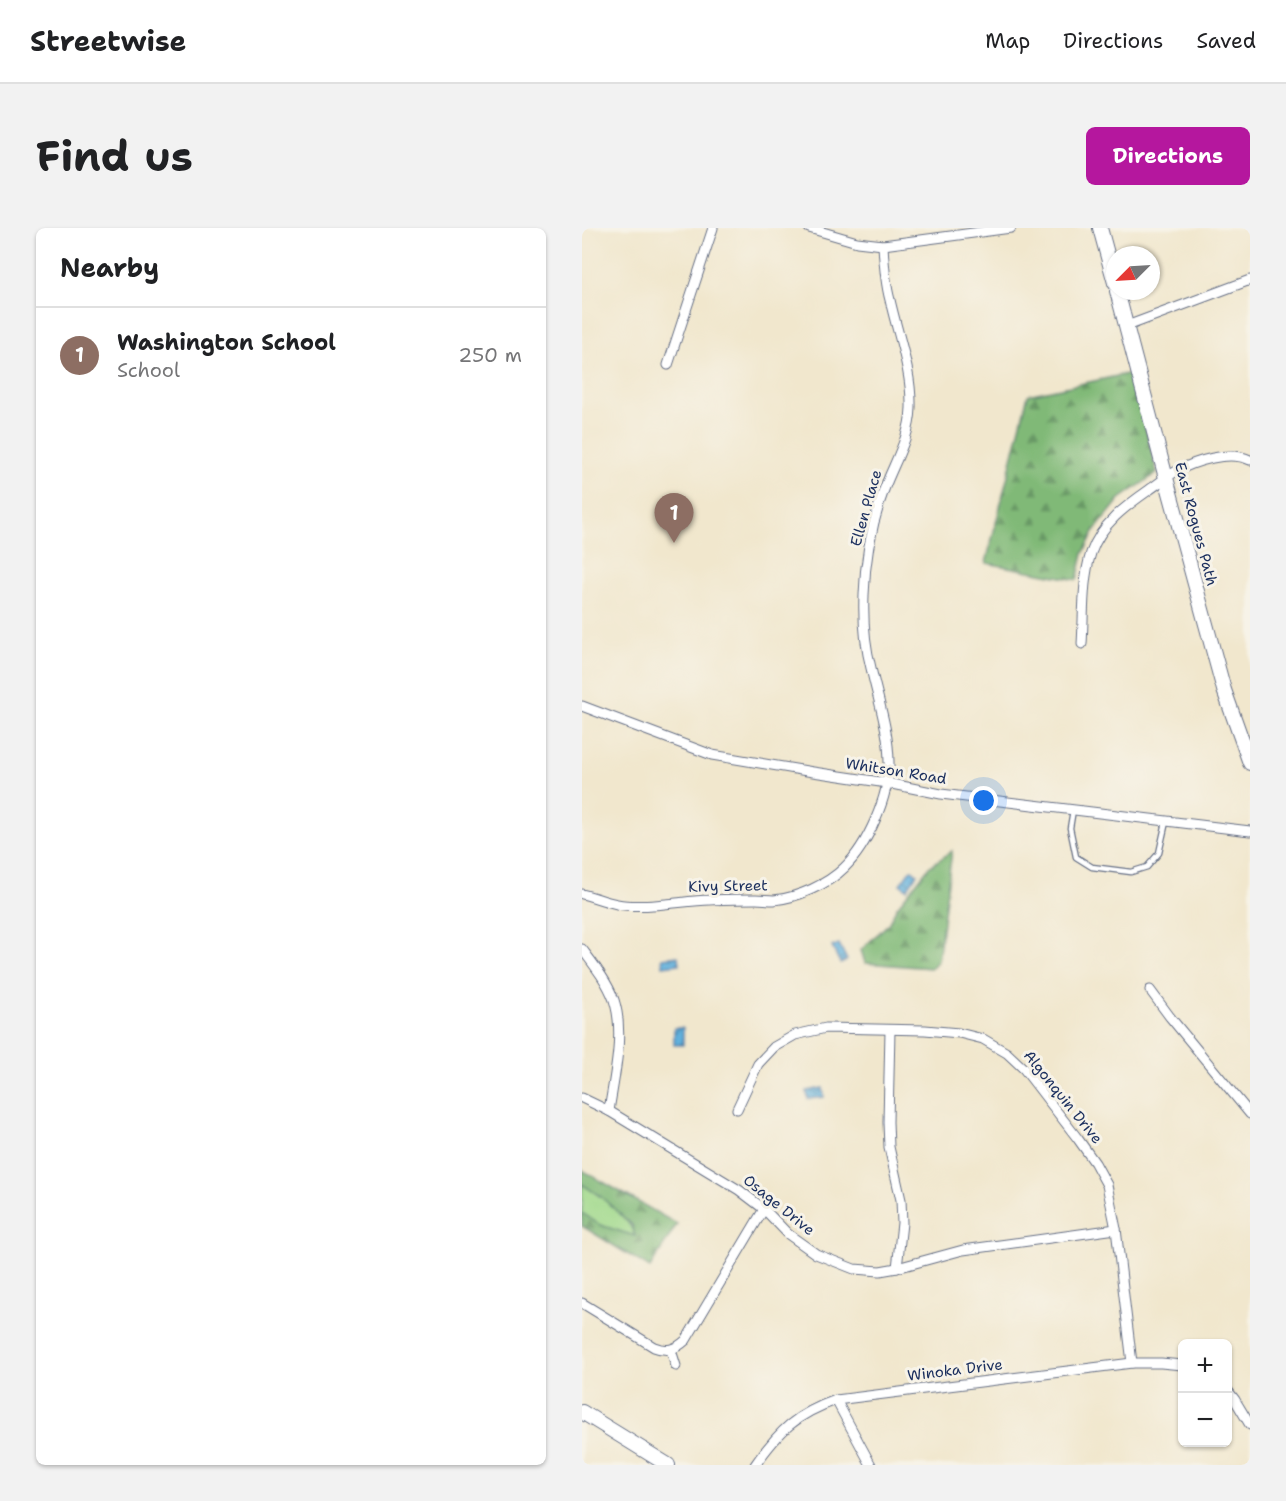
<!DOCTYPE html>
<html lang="en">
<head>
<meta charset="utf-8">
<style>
	:root { --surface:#fff; --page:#f2f2f2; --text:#202124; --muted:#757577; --line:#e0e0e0; --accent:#b5179e }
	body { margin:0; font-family:"Shantell Sans",sans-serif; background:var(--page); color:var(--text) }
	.controls { position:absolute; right:18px; bottom:18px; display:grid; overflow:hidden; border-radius:9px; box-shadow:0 2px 4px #0004 }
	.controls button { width:54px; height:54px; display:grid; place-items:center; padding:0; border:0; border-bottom:2px solid var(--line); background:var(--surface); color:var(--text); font:30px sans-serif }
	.compass { position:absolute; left:524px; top:18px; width:54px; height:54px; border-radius:50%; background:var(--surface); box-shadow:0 2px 4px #0004; rotate:246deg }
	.you { position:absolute; left:402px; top:573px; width:21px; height:21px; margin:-15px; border:4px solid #fff; border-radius:50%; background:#1a73e8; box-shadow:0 0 0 9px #1a73e833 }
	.badge { display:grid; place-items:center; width:39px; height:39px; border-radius:50%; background:var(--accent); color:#fff; font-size:20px; font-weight:700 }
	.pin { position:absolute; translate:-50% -50px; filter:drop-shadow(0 2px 3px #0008) }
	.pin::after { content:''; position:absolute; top:32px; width:21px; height:18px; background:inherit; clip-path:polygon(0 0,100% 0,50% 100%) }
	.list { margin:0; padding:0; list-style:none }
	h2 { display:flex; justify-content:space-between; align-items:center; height:78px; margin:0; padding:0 24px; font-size:26px }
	h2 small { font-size:20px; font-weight:400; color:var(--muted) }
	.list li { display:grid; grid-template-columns:39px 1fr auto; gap:18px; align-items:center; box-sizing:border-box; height:96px; padding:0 24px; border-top:2px solid var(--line) }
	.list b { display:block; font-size:22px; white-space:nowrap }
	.list p { margin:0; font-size:20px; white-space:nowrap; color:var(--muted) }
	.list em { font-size:20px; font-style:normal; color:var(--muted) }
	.map { position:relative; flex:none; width:668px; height:1237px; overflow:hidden; border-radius:9px }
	header { display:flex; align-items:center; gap:36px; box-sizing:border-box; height:84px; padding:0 30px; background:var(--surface); border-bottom:2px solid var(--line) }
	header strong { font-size:28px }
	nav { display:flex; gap:33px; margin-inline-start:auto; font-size:21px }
	.intro { display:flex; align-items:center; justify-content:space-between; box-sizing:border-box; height:144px; padding:0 36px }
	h1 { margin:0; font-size:42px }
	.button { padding:15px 27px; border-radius:9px; background:var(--accent); color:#fff; font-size:21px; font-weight:700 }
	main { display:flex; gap:36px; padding:0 36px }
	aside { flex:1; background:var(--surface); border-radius:9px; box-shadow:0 2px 4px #0004 }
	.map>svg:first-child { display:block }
</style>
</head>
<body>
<header>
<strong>Streetwise</strong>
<nav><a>Map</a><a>Directions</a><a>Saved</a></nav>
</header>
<div class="intro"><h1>Find us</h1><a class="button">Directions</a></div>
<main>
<aside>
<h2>Nearby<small></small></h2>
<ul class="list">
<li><span class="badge" style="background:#8d6e63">1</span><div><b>Washington School</b><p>School</p></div><em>250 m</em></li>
</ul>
</aside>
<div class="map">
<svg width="668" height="1237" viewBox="0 0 668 1237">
	<defs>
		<pattern id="forest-firs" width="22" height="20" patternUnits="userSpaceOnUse" patternTransform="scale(1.5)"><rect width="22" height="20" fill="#80b977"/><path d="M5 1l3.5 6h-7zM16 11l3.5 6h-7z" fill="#689765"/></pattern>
		<pattern id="water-waves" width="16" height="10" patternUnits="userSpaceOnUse" patternTransform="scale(1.5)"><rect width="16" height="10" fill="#62b0dc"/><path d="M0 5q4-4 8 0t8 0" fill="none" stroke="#5090b6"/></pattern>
	</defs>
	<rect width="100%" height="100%" fill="#f7f3e8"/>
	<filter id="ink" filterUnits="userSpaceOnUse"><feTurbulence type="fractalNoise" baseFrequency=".0167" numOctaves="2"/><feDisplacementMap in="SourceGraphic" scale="12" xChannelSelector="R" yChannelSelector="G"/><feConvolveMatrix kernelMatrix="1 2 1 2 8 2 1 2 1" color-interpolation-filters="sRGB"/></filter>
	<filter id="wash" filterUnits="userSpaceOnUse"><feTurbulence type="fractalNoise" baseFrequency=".008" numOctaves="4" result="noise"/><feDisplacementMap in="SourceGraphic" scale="24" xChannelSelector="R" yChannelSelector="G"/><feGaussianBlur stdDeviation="1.35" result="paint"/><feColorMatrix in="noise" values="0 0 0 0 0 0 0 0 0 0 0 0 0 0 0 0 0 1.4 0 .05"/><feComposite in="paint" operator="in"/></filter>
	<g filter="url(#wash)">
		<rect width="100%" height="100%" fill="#f1e7cd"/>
		<path fill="#a0d98b" stroke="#5e8474" stroke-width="1.5" d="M 0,956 C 19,968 46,987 54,1009 L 18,997 L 0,985 Z"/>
		<g fill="url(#forest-firs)" stroke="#4e746a" stroke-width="1.5">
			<path d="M 550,145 L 575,245 L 538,271 L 513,302 L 501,326 L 495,352 L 404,335 L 446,167 Z"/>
			<path d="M 370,623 L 356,733 L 349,740 L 283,735 L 279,722 L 306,696 L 315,679 L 347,639 Z"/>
			<path d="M 0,942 L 95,996 L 68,1040 L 0,998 L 0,985 L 18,997 L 53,1008 L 50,997 L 18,968 L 0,956 Z"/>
		</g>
		<g fill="url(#water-waves)" stroke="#3e709d" stroke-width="1.5">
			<path d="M 329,641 L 335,646 L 325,661 L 318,656 Z"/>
			<path d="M 257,716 L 265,732 L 258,735 L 250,719 Z"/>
			<path d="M 96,728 L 97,736 L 81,738 L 80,730 Z"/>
			<rect x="92" y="800" width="9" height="17"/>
			<path d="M 241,860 L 242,869 L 226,871 L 225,863 Z"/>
		</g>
	</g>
	<g filter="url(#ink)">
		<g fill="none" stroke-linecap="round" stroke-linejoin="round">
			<defs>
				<path id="lane" d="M 491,582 L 488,600 L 494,629 L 510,639 L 549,644 L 565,639 L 577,625 L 584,594"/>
				<g id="street">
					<path d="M 227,0 L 275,14 L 301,17 L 429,0"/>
					<path d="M 545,98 L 668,52"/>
					<path d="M 86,137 L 131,0"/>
					<path d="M 500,416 C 502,386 500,353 509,325 C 519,296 544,278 567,262 C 576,256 584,249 593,244 C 613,233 647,222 668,232"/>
					<path d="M 0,478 L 130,527 L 231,544 L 305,555 L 359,566 L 668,603"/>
					<path d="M 0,666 C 12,669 24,674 35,676 C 61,681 100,673 128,672 C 143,671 158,671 174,671 C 180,671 186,672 192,672 C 215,670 246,656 262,640 C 286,617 307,568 307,535 C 307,503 296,472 289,440 C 283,417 281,392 282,367 C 283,330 290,294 303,259 C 313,233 328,209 329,180 C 330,143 316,108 308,72 C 303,54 302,36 301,17"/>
					<path d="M 0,721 C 12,737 25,753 32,772 C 43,805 32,849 27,883"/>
					<path d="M 568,762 L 588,789 L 668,886"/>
					<path d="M 308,802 L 306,894 L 307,919 L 319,972 L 320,995 L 315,1040"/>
					<path d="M 0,870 L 27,883 L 157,962 L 182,981 L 206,1006 L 234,1026 L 272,1041 L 298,1043 L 315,1040 L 381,1022 L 534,1001"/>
					<path d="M 155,881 L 176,836 L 192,819 L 213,807 L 244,800 L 343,802 L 377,805 L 401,811 L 425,825 L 442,841 L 496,911 L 513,935 L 525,957 L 534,1001 L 550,1135"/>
					<path d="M 0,1075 L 72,1119 C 85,1124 93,1122 104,1112 L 182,981"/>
					<path d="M 89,1122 L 94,1138"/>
					<path d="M 646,1163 L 653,1172 L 668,1197"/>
					<path d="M 254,1172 L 289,1237"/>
					<path d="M 173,1237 C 197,1203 214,1186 254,1172 L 550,1135 L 579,1135 L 600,1137"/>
				</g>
				<g id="secondary">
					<path d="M 518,0 L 533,55"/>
					<path d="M 535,63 L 584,250 L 642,462 L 668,535"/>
					<path d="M 0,1184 L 86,1237"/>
				</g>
			</defs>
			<use href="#lane" stroke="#666f85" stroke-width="7"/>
			<use href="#street" stroke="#666f85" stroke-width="11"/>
			<use href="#secondary" stroke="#666f85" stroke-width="16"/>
			<use href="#lane" stroke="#fff" stroke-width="4.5"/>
			<use href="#street" stroke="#fff" stroke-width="9"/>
			<use href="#secondary" stroke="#fff" stroke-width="14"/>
		</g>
	</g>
	<g text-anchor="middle" stroke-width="6" stroke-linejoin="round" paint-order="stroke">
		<g font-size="15" fill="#1b2f5e" stroke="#f7f3e8">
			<text transform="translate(284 280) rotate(-74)" y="5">Ellen Place</text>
			<text transform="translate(614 296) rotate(75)" y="5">East Rogues Path</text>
			<text transform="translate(314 543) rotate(9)" y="5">Whitson Road</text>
			<text transform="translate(146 658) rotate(-1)" y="5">Kivy Street</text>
			<text transform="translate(481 869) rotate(51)" y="5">Algonquin Drive</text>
			<text transform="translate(197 977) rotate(39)" y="5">Osage Drive</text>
			<text transform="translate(373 1142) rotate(-7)" y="5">Winoka Drive</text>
		</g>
	</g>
</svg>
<div class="controls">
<button>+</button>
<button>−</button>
</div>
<svg class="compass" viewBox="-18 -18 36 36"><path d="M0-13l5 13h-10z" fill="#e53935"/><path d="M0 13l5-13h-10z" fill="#757577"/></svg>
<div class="you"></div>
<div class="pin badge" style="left:92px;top:315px;background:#8d6e63">1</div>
</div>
</main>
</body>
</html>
